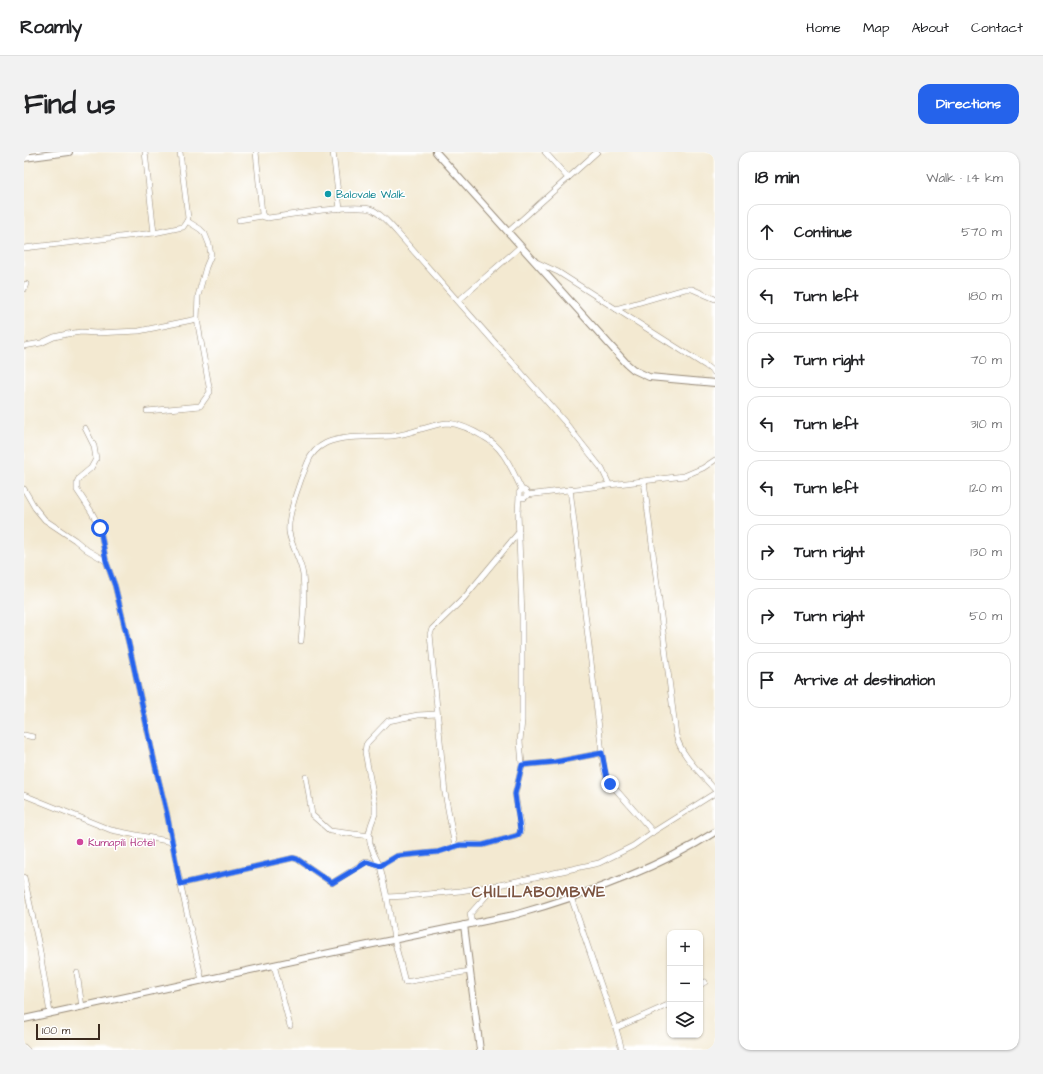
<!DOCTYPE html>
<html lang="en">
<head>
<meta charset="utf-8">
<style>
	:root { --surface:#fff; --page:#f2f2f2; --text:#202124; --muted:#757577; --line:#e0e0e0; --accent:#2563eb }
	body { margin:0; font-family:"Architects Daughter",sans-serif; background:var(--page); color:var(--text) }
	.controls { position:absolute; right:12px; bottom:12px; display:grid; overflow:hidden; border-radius:8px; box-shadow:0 1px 3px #0004 }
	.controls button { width:36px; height:36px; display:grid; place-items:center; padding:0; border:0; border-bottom:1px solid var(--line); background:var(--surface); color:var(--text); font:20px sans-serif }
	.scale { position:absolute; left:12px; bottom:10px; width:64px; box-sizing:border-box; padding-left:4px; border:2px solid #3b2a1e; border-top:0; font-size:11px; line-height:14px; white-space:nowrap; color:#3b2a1e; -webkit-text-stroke:3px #fff; paint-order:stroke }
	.stop { position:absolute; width:12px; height:12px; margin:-9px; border:3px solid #2563eb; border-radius:50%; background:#fff }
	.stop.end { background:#2563eb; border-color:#fff; box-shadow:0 1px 4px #0008 }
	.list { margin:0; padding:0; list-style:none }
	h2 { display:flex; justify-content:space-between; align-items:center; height:52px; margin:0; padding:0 16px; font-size:17px }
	h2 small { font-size:13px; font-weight:400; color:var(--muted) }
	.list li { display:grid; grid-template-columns:26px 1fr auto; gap:12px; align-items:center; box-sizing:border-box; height:56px; margin:0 8px 8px; padding:0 8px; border:1px solid var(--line); border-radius:12px }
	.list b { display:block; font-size:15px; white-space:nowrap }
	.list em { font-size:13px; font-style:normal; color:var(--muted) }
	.icon { flex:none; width:22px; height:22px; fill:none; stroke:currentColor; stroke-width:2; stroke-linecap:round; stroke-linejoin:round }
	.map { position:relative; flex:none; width:691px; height:898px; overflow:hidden; border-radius:12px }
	header { display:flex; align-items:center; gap:24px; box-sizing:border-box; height:56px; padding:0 20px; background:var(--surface); border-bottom:1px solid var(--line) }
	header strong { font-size:19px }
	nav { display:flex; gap:22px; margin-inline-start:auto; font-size:14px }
	.intro { display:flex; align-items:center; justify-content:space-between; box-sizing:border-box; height:96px; padding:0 24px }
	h1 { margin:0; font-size:28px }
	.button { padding:10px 18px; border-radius:12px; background:var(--accent); color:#fff; font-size:14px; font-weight:700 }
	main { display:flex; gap:24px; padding:0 24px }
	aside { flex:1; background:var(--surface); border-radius:12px; box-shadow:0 1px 3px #0004 }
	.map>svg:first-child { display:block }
</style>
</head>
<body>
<header>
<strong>Roamly</strong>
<nav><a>Home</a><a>Map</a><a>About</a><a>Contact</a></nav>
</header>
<div class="intro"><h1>Find us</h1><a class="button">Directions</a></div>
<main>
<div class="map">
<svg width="691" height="898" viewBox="0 0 691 898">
	<rect width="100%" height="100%" fill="#fff"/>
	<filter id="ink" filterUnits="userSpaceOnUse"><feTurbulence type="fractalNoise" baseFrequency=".025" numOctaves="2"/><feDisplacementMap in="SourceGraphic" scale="8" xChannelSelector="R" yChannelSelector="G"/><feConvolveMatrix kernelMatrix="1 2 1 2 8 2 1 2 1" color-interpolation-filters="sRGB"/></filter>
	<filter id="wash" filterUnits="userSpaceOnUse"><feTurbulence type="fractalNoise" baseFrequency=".012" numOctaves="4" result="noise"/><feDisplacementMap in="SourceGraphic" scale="16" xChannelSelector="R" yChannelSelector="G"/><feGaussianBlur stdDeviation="0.9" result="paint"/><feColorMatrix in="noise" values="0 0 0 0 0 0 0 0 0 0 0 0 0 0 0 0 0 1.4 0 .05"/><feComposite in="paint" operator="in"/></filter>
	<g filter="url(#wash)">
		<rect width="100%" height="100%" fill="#f3e9d1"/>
	</g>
	<g filter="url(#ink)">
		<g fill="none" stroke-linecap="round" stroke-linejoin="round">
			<defs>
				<g id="minor">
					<path d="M 121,0 L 130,81"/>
					<path d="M 232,0 L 238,62 L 240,65 L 244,66 C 266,63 331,51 349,58 C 360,64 370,77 378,86 L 540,269 L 578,317 L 585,332"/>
					<path d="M 309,0 L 316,57"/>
					<path d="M 521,0 L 544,26"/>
					<path d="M 215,68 L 239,64"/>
					<path d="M 485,79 L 573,0"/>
					<path d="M 0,96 L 130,81 L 159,75 L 163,69 L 164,66 L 156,0"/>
					<path d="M 512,110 L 534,120 L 592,157 L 661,137 L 668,137 L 691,147"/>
					<path d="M 0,137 L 2,132"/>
					<path d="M 434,149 L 497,94"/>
					<path d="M 592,157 L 682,214 L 691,221"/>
					<path d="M 0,194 L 17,191 L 30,185 L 43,182 L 57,180 L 72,181 L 115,179 L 173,167"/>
					<path d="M 123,259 L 176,254 L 186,240 L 173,167 L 174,144 L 182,115 L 187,103 L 185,92 L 181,82 L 176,77 L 163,69"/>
					<path d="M 61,276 L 70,294 L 72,307 L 67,316 L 55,326 L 53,330 L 53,338 L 67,359 L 76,376 L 82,409 L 91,434 L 105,493 L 132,617 L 143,662 L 153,716 L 178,829"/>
					<path d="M 620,329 L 652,583 C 657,604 677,621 691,638"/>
					<path d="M 0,337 L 11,356 L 21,368 L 51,388 L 63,398 L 82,409"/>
					<path d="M 546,337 L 580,617 L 583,627 L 587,632 L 629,680"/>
					<circle cx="499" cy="342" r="4"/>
					<path d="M 503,343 L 660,324 L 679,316 L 691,308"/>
					<path d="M 277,489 C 279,470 281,442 279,423 C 277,408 267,394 265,380 C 263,363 277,326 284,310 C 287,302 294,295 302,291 C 320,283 349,285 368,284 C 378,283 388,280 397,277 C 406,275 415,271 424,271 C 436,272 450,279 460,285 C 481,296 488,319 498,338"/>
					<path d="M 413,562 L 394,563 L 364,569 L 344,590 L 342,593 L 341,600 L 351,653 L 351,662 L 347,673 L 345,681 L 346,691 L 350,702 L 356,714 L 363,745 L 370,787 L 381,830 L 446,819"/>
					<path d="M 0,583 L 9,585"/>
					<path d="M 498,613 L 531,610 L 578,601"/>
					<path d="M 282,625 L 288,663 L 306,679 L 346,684"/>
					<path d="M 0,643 L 87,678 L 148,690"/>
					<path d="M 431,695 L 421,641 L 406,482 L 408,477 L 440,446 L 495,380"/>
					<path d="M 356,714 L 373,704 L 414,700 L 436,693 L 446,692 L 459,693 L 492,684 L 495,682 L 497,678 L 491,642 L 498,613 L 496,589 L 498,568 L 498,464 L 494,361 L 495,344"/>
					<path d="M 0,725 L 15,794 L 26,861"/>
					<path d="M 156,732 L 269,706 L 273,707 L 308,731 L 343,709 L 356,714"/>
					<path d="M 363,745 L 383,744 L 436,739 L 475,733 L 575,711 L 609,694 L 629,680 L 691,641"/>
					<path d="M 547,745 L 593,880 L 598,898"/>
					<path d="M 448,772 L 446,762 L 462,744 L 467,734"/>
					<path d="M 250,813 L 266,874"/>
					<path d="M 53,821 L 58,855"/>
					<path d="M 676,833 L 681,830"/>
					<path d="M 592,876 L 646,852"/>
					<path d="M 0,895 L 3,898"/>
				</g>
				<g id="tertiary">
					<path d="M 412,0 L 603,212 L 610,218 L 625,225 L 691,231"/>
					<path d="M 0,6 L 45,0"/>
					<path d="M 440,773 L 456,898"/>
					<path d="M 0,867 L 310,800 L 490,763 C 558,744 631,718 691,680"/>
				</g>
			</defs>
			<use href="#minor" stroke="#978a78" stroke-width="6"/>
			<use href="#tertiary" stroke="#978a78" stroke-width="8"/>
			<use href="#minor" stroke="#fff" stroke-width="5"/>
			<use href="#tertiary" stroke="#fff" stroke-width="6"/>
		</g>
	</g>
	<g fill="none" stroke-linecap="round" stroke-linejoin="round" filter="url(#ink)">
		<path stroke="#2563eb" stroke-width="5" d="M 76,376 L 82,409 L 91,434 L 105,493 L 132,617 L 143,662 L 156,732 L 269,706 L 273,707 L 308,731 L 343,710 L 356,714 L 373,704 L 414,700 L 436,693 L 459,693 L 492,684 L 495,682 L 496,678 L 491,642 L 498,613 L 531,610 L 578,601 L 583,627 L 586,632"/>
	</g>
	<circle fill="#0f9aa8" stroke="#fff" stroke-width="1.5" cx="304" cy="42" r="4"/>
	<circle fill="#d1479c" stroke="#fff" stroke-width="1.5" cx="56" cy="690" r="4"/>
	<g text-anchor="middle" stroke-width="3" stroke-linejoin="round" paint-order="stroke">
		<g font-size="11" fill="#0d838f" stroke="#fff" text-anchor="start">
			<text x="312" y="46">Balovale Walk</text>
		</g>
		<g font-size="11" fill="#b23c85" stroke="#fff" text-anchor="start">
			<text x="64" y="694">Kumapili Hotel</text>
		</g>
		<g font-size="15" font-weight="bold" letter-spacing="1" fill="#7c5440" stroke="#fff">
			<text x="515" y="745">CHILILABOMBWE</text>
		</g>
	</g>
</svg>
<div class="controls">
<button>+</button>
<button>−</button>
<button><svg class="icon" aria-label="layers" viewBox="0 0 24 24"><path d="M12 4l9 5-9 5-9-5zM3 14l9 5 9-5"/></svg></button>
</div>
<div class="scale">100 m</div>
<div class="stop" style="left:76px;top:376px"></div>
<div class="stop end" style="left:586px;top:632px"></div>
</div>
<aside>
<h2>18 min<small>Walk · 1.4 km</small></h2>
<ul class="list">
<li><svg class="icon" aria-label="ahead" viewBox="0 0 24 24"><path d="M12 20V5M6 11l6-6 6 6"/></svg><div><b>Continue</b></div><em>570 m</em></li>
<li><svg class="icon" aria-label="left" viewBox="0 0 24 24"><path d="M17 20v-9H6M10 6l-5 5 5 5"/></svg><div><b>Turn left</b></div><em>180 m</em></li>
<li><svg class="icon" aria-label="right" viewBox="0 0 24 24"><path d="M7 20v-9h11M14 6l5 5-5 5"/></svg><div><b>Turn right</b></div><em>70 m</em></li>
<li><svg class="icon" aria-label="left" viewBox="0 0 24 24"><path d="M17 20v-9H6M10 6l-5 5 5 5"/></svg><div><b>Turn left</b></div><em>310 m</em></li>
<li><svg class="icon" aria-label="left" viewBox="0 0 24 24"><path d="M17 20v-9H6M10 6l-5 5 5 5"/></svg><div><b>Turn left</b></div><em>120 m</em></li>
<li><svg class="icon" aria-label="right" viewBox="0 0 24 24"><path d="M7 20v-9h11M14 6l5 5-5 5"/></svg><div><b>Turn right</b></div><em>130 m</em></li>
<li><svg class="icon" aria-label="right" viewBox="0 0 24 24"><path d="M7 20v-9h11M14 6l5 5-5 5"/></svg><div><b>Turn right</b></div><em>50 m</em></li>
<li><svg class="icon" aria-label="arrive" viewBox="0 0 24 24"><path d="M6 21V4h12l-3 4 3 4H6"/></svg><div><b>Arrive at destination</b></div></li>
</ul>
</aside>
</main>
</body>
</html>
